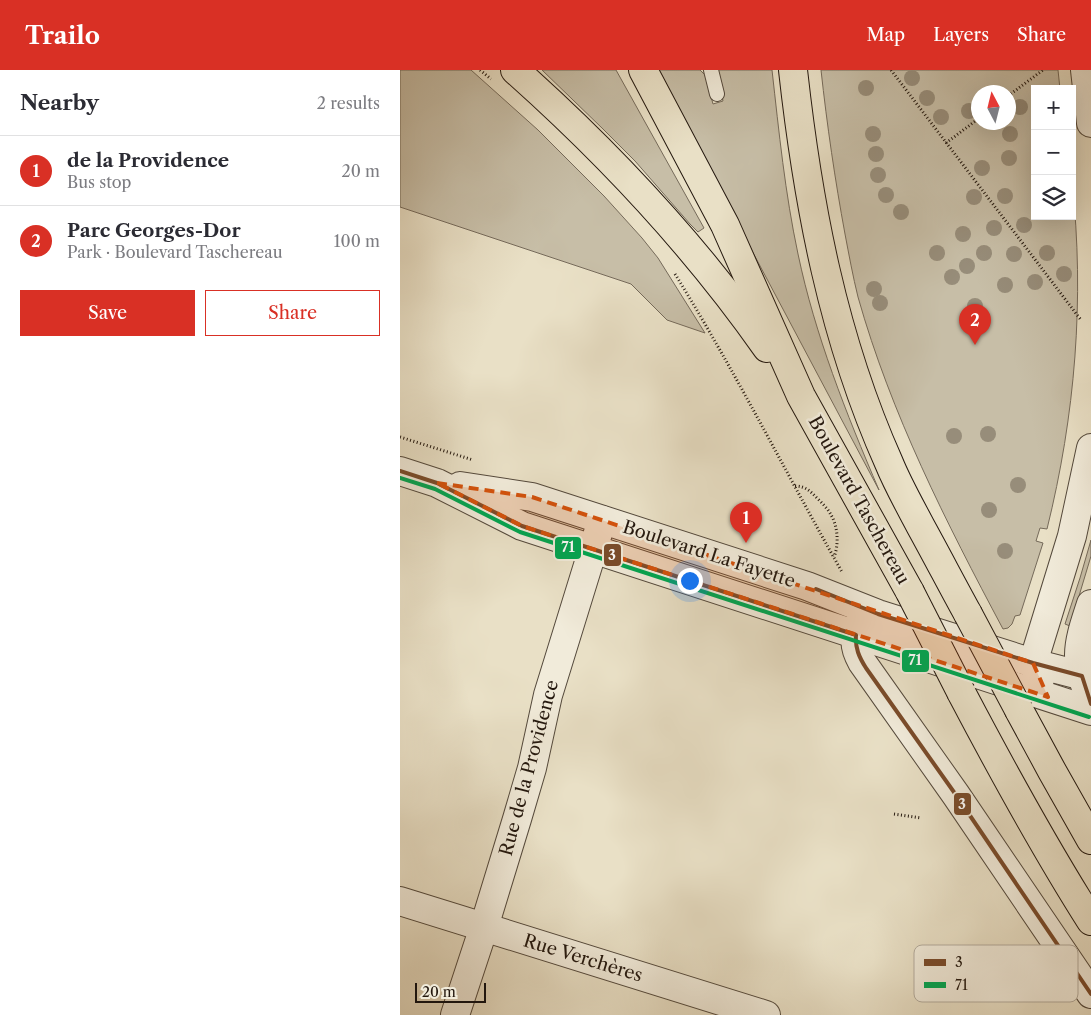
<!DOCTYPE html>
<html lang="en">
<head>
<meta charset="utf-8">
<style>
	:root { --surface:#fff; --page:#f2f2f3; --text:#2b2b33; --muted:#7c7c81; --line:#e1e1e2; --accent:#d93025 }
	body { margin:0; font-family:"Libre Caslon Text",serif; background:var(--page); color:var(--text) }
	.controls { position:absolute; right:15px; top:15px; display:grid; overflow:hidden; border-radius:0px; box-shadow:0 5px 20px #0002 }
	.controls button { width:45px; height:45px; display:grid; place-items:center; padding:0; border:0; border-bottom:1px solid var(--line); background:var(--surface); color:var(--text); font:25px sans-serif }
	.compass { position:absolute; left:571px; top:15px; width:45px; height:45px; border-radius:50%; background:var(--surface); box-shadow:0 5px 20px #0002; rotate:353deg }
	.scale { position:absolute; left:15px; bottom:12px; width:71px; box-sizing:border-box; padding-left:5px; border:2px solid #23170e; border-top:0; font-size:14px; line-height:18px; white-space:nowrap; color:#23170e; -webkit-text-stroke:4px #f1ebda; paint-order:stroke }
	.you { position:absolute; left:289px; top:510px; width:18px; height:18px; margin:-12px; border:4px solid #fff; border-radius:50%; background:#1a73e8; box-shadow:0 0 0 8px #1a73e833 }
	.badge { display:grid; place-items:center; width:32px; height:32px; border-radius:50%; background:var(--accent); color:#fff; font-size:16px; font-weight:700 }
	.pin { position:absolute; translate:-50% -41px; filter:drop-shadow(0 1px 2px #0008) }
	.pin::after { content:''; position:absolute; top:26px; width:18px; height:15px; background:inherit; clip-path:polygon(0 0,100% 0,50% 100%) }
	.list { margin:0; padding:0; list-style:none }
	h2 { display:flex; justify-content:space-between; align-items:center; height:65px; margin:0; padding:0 20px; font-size:21px }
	h2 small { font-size:16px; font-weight:400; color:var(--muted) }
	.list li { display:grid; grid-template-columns:32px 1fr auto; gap:15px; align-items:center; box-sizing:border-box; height:70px; padding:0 20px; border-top:1px solid var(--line) }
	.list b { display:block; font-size:19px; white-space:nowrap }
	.list p { margin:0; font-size:16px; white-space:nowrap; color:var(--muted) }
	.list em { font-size:16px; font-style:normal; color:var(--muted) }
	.actions { display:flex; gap:10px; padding:15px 20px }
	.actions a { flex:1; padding:11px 0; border:1px solid var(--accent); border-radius:0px; text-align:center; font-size:18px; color:var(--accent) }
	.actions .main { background:var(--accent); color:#fff }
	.icon { flex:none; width:28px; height:28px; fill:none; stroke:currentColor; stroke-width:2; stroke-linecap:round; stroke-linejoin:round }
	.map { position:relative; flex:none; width:691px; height:945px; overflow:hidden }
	header { display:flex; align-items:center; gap:30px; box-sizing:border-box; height:70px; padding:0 25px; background:var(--accent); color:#fff }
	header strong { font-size:24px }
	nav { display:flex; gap:28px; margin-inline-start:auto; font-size:18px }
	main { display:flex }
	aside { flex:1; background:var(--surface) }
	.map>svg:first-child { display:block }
</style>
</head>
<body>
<header>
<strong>Trailo</strong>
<nav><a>Map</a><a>Layers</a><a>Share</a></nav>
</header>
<main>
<aside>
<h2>Nearby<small>2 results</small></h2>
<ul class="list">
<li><span class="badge">1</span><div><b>de la Providence</b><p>Bus stop</p></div><em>20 m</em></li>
<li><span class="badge">2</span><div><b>Parc Georges-Dor</b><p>Park · Boulevard Taschereau</p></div><em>100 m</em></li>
</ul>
<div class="actions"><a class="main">Save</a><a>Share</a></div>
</aside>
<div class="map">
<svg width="691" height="945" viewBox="0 0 691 945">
	<rect width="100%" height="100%" fill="#e9e0c6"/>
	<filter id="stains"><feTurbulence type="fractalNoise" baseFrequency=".004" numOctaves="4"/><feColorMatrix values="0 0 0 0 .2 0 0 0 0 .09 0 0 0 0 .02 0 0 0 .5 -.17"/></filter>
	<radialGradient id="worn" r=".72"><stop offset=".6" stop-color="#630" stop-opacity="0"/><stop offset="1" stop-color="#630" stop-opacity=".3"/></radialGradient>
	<g fill="#c7bea7" stroke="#756a5a" fill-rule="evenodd">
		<path d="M 0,0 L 71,0 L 138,60 L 204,126 L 242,168 L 258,188 L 305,263 L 267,250 L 231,214 L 0,137 Z"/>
		<path d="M 142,0 L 216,0 L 304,158 L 298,162 L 290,154 L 235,91 L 203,59 Z"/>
		<path d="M 256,0 L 300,0 L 305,5 L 313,34 L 323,31 L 317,0 L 372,0 C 379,62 385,123 398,184 C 415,265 446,343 479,420 Z"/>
		<path d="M 421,0 L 658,0 L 660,19 L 635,19 L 635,146 L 672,146 L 672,112 C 685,229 675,346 647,459 L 640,458 L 636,471 L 643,473 L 620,545 L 615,546 L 612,554 L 608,558 L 603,559 C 546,452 491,344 458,227 C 453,207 449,185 445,164 C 435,110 427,55 421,0 ZM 578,22 L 608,22 L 608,52 L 578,52 Z"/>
		<path d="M 691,470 L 691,486 L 670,556 L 665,554 L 680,508 Z"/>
	</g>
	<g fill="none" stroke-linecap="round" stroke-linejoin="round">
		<defs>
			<path id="service" d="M 311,0 L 317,24"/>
			<g id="minor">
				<path d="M 0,831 L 366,945"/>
				<path d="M 55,945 L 84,857 L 117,749 L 132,698 L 148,625 L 202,450"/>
			</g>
			<g id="tertiary">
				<path d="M 685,0 L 691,53"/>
				<path d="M 0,401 L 37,413 L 122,456 L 691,641"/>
				<path d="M 60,416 L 132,427 L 407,516 L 478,544 L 633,593 L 691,608"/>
				<path d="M 461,550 C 455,568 452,574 462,592 L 556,725 L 691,924"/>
				<path d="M 640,609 L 633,593 L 672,466 L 691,378"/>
				<path d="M 687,621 C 683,609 679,597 679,585 C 679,568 686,550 691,534"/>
			</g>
			<g id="trunk">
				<path d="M 115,0 C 207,82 296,177 367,278"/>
				<path d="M 243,0 L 325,155 L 401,326 L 510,522"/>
				<path d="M 393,0 C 408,135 433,268 489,393 C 498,415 510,436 521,457 C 537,486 552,515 568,544"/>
				<path d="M 561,622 C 602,700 644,777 691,851"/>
				<path d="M 619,640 L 652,701 L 691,770"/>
			</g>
		</defs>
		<use href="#service" stroke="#54493c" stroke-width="16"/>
		<use href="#minor" stroke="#54493c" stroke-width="30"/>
		<use href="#tertiary" stroke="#54493c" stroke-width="30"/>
		<use href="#trunk" stroke="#23170e" stroke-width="30"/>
		<g stroke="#23170e" stroke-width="3" stroke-dasharray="1 2.5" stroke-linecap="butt">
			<path d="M 80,0 L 91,9"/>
			<path d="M 491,0 L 681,250"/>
			<path d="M 608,26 L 643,0"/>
			<path d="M 546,73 L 578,49"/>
			<path d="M 275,204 C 335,301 386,403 442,502"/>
			<path d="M 0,367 L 73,390"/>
			<path d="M 395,416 C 406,416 411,422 418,429 C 423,434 428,439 431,445 C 438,456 439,475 434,487"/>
			<path d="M 494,744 L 521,748"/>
		</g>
		<use href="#service" stroke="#f1ebda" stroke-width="14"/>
		<use href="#minor" stroke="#f1ebda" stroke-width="28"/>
		<use href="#tertiary" stroke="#f1ebda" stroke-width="28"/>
		<use href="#trunk" stroke="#e9e0c6" stroke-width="28"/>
		<defs>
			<g id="trunk-bridge">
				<path d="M 510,522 L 561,622"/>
				<path d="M 568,544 L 619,640"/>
			</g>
		</defs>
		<use href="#trunk-bridge" stroke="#23170e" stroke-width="30" stroke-linecap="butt"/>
		<use href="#trunk-bridge" stroke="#e9e0c6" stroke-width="28"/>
		<defs>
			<g id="bus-1">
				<path d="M 0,401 L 37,413 L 122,456 L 456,565 C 455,578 459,587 466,598 L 556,725 L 691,924"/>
				<path d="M 416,519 L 478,544 L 633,593 L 682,606 L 691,634"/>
			</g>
			<path id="bus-2" d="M 0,408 L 35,419 L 120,462 L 689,647"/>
		</defs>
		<use href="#bus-1" stroke="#f1ebda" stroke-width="8"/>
		<use href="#bus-2" stroke="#f1ebda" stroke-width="8"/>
		<use href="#bus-1" stroke="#7a4b2a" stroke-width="4"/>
		<use href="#bus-2" stroke="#00a651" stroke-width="4"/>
	</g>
	<g fill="#978d7a">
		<circle cx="512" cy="8" r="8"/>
		<circle cx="466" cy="18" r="8"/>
		<circle cx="527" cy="28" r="8"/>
		<circle cx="620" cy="37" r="8"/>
		<circle cx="569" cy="41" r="8"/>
		<circle cx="541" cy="47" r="8"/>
		<circle cx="473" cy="64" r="8"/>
		<circle cx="610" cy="64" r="8"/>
		<circle cx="476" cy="84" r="8"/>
		<circle cx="609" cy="88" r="8"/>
		<circle cx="582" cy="98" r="8"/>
		<circle cx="478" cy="105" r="8"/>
		<circle cx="486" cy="125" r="8"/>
		<circle cx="605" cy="126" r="8"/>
		<circle cx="574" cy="127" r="8"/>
		<circle cx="501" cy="142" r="8"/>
		<circle cx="624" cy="155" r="8"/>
		<circle cx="594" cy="158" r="8"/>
		<circle cx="563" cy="164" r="8"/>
		<circle cx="537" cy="183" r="8"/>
		<circle cx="584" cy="183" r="8"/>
		<circle cx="647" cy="183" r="8"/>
		<circle cx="614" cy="184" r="8"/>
		<circle cx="567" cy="196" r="8"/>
		<circle cx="664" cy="204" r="8"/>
		<circle cx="552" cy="207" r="8"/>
		<circle cx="635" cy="212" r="8"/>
		<circle cx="605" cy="215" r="8"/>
		<circle cx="474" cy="219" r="8"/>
		<circle cx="480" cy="233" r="8"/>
		<circle cx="575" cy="236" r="8"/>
		<circle cx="588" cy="364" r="8"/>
		<circle cx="554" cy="366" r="8"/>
		<circle cx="618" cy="415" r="8"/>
		<circle cx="589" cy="440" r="8"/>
		<circle cx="605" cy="481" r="8"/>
	</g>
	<path fill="#d4520c" fill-opacity="0.2" stroke="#d4520c" stroke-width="4" stroke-dasharray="10 6" stroke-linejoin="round" d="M 37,413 L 132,427 L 633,593 L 648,627 L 122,456 Z"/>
	<g text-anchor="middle" stroke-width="5" stroke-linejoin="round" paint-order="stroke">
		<g font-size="18" fill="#23170e" stroke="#f1ebda">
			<text transform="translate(459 430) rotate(61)" y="6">Boulevard Taschereau</text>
			<text transform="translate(309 484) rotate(18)" y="6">Boulevard La Fayette</text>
			<text transform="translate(129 698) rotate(-75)" y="6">Rue de la Providence</text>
			<text transform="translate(183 888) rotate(17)" y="6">Rue Verchères</text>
		</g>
	</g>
	<rect x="514" y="875" width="164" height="57" rx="8" fill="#f1ebda" stroke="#b3ab9d" stroke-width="1"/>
	<rect x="524" y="889" width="22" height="7" fill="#7a4b2a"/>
	<rect x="524" y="912" width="22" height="6" fill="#00a651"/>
	<g font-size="14" fill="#23170e">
		<text x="555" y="897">3</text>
		<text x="555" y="920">71</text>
	</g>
	<g stroke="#f1ebda" stroke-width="2">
		<rect x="154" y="466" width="28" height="24" rx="5" fill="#00a651"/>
		<rect x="203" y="473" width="19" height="24" rx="5" fill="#7a4b2a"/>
		<rect x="501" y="579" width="29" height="24" rx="5" fill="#00a651"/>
		<rect x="553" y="722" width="19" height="24" rx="5" fill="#7a4b2a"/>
	</g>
	<g font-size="14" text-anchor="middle" font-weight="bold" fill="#fff">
		<text x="168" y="482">71</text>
		<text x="212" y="490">3</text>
		<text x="515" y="595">71</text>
		<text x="562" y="739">3</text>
	</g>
	<rect width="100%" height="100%" filter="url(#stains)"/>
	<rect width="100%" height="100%" fill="url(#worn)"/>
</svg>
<div class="controls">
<button>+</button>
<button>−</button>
<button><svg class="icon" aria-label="layers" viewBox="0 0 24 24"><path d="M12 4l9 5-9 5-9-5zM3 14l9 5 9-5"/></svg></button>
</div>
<svg class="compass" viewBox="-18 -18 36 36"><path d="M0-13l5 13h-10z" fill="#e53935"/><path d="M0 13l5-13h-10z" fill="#7c7c81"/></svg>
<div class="scale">20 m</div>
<div class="you"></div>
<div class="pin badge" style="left:346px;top:473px">1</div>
<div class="pin badge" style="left:575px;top:275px">2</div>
</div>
</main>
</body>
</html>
